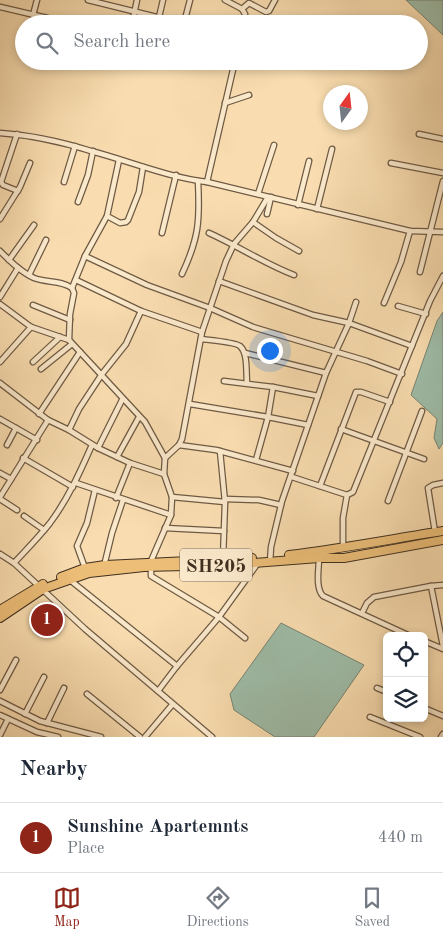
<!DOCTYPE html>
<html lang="en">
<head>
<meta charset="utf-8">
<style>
	:root { --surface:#fff; --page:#f2f2f3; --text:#1f2937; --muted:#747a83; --line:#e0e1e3; --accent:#8f2418 }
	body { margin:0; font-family:"Old Standard TT",serif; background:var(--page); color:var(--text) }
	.controls { position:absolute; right:15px; bottom:15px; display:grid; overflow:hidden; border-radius:8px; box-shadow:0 2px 8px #0003 }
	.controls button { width:45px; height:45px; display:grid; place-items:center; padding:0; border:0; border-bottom:1px solid var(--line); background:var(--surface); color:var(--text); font:25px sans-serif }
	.compass { position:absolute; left:323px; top:85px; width:45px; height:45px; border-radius:50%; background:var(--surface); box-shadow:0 2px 8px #0003; rotate:15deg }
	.you { position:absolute; left:269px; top:350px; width:18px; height:18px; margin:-12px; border:4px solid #fff; border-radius:50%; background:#1a73e8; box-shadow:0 0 0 8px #1a73e833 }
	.badge { display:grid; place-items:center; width:32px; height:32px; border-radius:50%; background:var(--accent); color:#fff; font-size:16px; font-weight:700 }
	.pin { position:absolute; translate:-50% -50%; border:2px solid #fff; box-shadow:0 1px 5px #0006 }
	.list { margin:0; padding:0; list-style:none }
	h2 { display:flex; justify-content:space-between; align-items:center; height:65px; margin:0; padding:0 20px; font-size:21px }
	h2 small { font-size:16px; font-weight:400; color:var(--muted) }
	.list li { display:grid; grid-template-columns:32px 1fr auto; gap:15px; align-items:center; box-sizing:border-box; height:70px; padding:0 20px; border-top:1px solid var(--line) }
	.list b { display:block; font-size:19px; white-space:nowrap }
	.list p { margin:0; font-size:16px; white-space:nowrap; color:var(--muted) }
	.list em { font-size:16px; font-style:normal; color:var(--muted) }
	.icon { flex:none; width:28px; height:28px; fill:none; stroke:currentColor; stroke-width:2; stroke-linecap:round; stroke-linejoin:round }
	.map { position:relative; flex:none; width:443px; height:737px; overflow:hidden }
	.search { position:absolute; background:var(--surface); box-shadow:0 2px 8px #0003; left:15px; right:15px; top:15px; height:55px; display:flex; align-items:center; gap:12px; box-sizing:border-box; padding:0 18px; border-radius:28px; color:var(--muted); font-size:19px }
	.sheet { height:135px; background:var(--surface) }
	nav { display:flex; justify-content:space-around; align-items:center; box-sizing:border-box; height:70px; border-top:1px solid var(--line); background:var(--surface); font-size:14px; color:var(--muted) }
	nav a { display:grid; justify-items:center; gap:2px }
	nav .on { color:var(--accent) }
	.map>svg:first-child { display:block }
</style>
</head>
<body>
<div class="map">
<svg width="443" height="737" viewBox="0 0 443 737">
	<rect width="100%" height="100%" fill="#f9ddb0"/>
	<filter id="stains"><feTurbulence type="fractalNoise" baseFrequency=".004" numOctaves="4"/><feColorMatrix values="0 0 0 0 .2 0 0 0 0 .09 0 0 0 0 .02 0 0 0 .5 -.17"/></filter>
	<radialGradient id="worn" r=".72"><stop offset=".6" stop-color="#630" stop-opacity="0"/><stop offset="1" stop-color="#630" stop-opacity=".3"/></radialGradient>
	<g fill="#9ebca8" stroke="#788472">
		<path d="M 406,0 L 443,0 L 443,35 Z"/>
		<path d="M 443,312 L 443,443 L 439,449 L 434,438 L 437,419 L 411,395 L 437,321 Z"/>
		<path d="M 281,623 L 364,665 L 314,737 L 275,737 L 234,710 L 230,694 Z"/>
	</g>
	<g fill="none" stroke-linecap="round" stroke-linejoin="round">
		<defs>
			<g id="minor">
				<path d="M 88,0 L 185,24"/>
				<path d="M 225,0 L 242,9 L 245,14 L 242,24"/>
				<path d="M 0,7 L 73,24"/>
				<path d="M 242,9 L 249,3 L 266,12 L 269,11 L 275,0"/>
				<path d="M 33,15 L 37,0"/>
				<path d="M 159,17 L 163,0"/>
				<path d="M 184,23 L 190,0"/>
				<path d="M 132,24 L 137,0"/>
				<path d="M 225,103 L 249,95"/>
				<path d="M 0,133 C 30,135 62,142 91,151 C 129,161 167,177 207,182 L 235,61"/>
				<path d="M 17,134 L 1,182 L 3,185 L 18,191"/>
				<path d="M 419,134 L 443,139"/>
				<path d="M 391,163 L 443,173"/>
				<path d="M 64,182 L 75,146"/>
				<path d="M 207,182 L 410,231 L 443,232"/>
				<path d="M 258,194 L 274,145"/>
				<path d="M 78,202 L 88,175 L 93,151"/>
				<path d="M 298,205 L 309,161"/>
				<path d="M 317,209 L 332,149"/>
				<path d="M 267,214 L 271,197"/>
				<path d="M 107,216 L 120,223 L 126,222 L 128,220 L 139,192 L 143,167"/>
				<path d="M 0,219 L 20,187 L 30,163"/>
				<path d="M 253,222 L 276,238 L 299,251"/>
				<path d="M 162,233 L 176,175"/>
				<path d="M 209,233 C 238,246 265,264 294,275"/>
				<path d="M 0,251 C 10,261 21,272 34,278 C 47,283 61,280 72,288 L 74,293 L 70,314 L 69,340 L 145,422 L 165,458 L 164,474 L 172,497 L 171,515 L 151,561 L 151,576 L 219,617 L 245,638"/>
				<path d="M 85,256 L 147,285 L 210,308 L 253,327 L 367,361 L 402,374"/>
				<path d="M 9,260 L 34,225"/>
				<path d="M 420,272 L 443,181"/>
				<path d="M 182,274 C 199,238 200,220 198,181"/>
				<path d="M 29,275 L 46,240"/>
				<path d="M 76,280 L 141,311 L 202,332"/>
				<path d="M 219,281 L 313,315 L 349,323 L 412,346"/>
				<path d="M 72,288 L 85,256 L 107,216 L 119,160"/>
				<path d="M 0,297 L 18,268"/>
				<path d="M 384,303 L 401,262 L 410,231"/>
				<path d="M 0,304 L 31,327 L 69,340"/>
				<path d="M 33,305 L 70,320"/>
				<path d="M 398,306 L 426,314"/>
				<path d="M 201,339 C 209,340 235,342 240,346 C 248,353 246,372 247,383"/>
				<path d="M 245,353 L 326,373"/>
				<path d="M 0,362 L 31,327"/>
				<path d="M 33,362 L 60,337"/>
				<path d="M 41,369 L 72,344"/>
				<path d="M 224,381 L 273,387 L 318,396"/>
				<path d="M 0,383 L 48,420 L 69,430 L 98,448 L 130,463 L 164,474"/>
				<path d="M 190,404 L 268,417 L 308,425"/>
				<path d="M 39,414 L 80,352"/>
				<path d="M 0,419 L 37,440"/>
				<path d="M 341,429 L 424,459"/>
				<path d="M 69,430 L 79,409 L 102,374 L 126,344 L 141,311"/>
				<path d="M 7,445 L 16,428"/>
				<path d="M 179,445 L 216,450 L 293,471"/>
				<path d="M 98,448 L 122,400"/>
				<path d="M 220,451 L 225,502 L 223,559"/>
				<path d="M 117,457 L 139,417"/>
				<path d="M 23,458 L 73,487"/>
				<path d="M 165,458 L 179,445 L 182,439 L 202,332 L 226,261 L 234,244 L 253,222 L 268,197"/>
				<path d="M 256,460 L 268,417 L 273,387"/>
				<path d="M 0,473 L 11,479"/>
				<path d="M 292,477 L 347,495 L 353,492 L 430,301 L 443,276"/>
				<path d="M 76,483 L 171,515"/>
				<path d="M 320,486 L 356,392 L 361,392 L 390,402"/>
				<path d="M 0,497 L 48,420"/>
				<path d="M 172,497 L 225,502"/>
				<path d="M 116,498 L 130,463"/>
				<path d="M 0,499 L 17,510"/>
				<path d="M 225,499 L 259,500 L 281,505"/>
				<path d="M 388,501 L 422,411"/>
				<path d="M 24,516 L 44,530"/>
				<path d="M 165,528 L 224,531"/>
				<path d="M 435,532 L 428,488 L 433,485 L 443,483"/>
				<path d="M 343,548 L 343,518 L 347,495"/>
				<path d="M 0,554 L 14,563 L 85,629 L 212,737"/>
				<path d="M 319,558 C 319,568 315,588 323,596 L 410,636"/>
				<path d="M 270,562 L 271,547 L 282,501 L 326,373 L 349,323 L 356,302"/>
				<path d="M 14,563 C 26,550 39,537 50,523 C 68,499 80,472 92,445"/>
				<path d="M 104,566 L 112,533 L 123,500"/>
				<path d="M 85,568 L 77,546 L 87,523 L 95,490"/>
				<path d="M 70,580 L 177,666"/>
				<path d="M 431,586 L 443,585"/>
				<path d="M 362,613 L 367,603 L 374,597 L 431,586 L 443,646"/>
				<path d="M 424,641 L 443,649"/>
				<path d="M 377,688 L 387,692"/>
				<path d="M 0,690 L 16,660"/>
				<path d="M 158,691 L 177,666 L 219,617 L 258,563"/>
				<path d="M 87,694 L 140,737"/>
				<path d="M 0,701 L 40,721 L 101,737"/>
				<path d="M 424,708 L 443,716"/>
				<path d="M 25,714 L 44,677"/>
				<path d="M 0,715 L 37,732 L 58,737"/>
				<path d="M 370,717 L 420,737"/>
				<path d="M 47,723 L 64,688"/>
				<path d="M 0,735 L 8,719"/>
				<path d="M 145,737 L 172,705"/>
				<path d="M 441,737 L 443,734"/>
			</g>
			<g id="primary">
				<path d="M 289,555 C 340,549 392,539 443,531"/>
				<path d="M 61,577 L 85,568 L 105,565 L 252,558"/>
				<path d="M 0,610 L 43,584"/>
				<path d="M 0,618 L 43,589 L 89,573 L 144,567 L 227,565 L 319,558 L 344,558 L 443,540"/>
			</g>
		</defs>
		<use href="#minor" stroke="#6e5a44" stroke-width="7"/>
		<use href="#primary" stroke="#3f2f20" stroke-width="10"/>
		<use href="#minor" stroke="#fbe9cc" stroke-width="4.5"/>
		<use href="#primary" stroke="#ecbe78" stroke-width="8"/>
	</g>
	<g text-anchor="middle" stroke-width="5" stroke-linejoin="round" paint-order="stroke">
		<rect fill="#fbe9cc" stroke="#776754" stroke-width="1" x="180" y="548.5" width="72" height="33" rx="4"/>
		<g font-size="19" font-weight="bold" fill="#3f2f20">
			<text x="216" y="572">SH205</text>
		</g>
	</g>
	<rect width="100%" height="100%" filter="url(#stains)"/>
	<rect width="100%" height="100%" fill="url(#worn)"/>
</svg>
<div class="controls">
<button><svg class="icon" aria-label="locate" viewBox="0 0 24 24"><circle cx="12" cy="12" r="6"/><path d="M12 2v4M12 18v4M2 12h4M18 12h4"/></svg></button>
<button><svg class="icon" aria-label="layers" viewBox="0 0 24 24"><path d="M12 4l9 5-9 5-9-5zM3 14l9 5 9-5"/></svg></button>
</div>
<svg class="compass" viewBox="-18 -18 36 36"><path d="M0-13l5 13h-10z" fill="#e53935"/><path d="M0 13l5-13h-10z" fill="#747a83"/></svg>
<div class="you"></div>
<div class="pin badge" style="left:47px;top:620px">1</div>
<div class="search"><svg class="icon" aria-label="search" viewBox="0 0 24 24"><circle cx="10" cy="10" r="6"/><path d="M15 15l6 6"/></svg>Search here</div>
</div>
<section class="sheet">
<h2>Nearby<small></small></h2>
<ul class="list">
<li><span class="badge">1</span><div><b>Sunshine Apartemnts</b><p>Place</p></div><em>440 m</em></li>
</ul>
</section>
<nav>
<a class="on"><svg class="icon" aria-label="map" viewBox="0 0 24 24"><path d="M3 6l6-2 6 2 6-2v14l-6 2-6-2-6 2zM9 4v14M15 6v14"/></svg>Map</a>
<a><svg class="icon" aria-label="directions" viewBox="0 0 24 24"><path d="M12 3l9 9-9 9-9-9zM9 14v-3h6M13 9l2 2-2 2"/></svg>Directions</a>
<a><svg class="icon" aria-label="saved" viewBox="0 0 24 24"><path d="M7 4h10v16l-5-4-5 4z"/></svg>Saved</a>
</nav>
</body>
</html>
